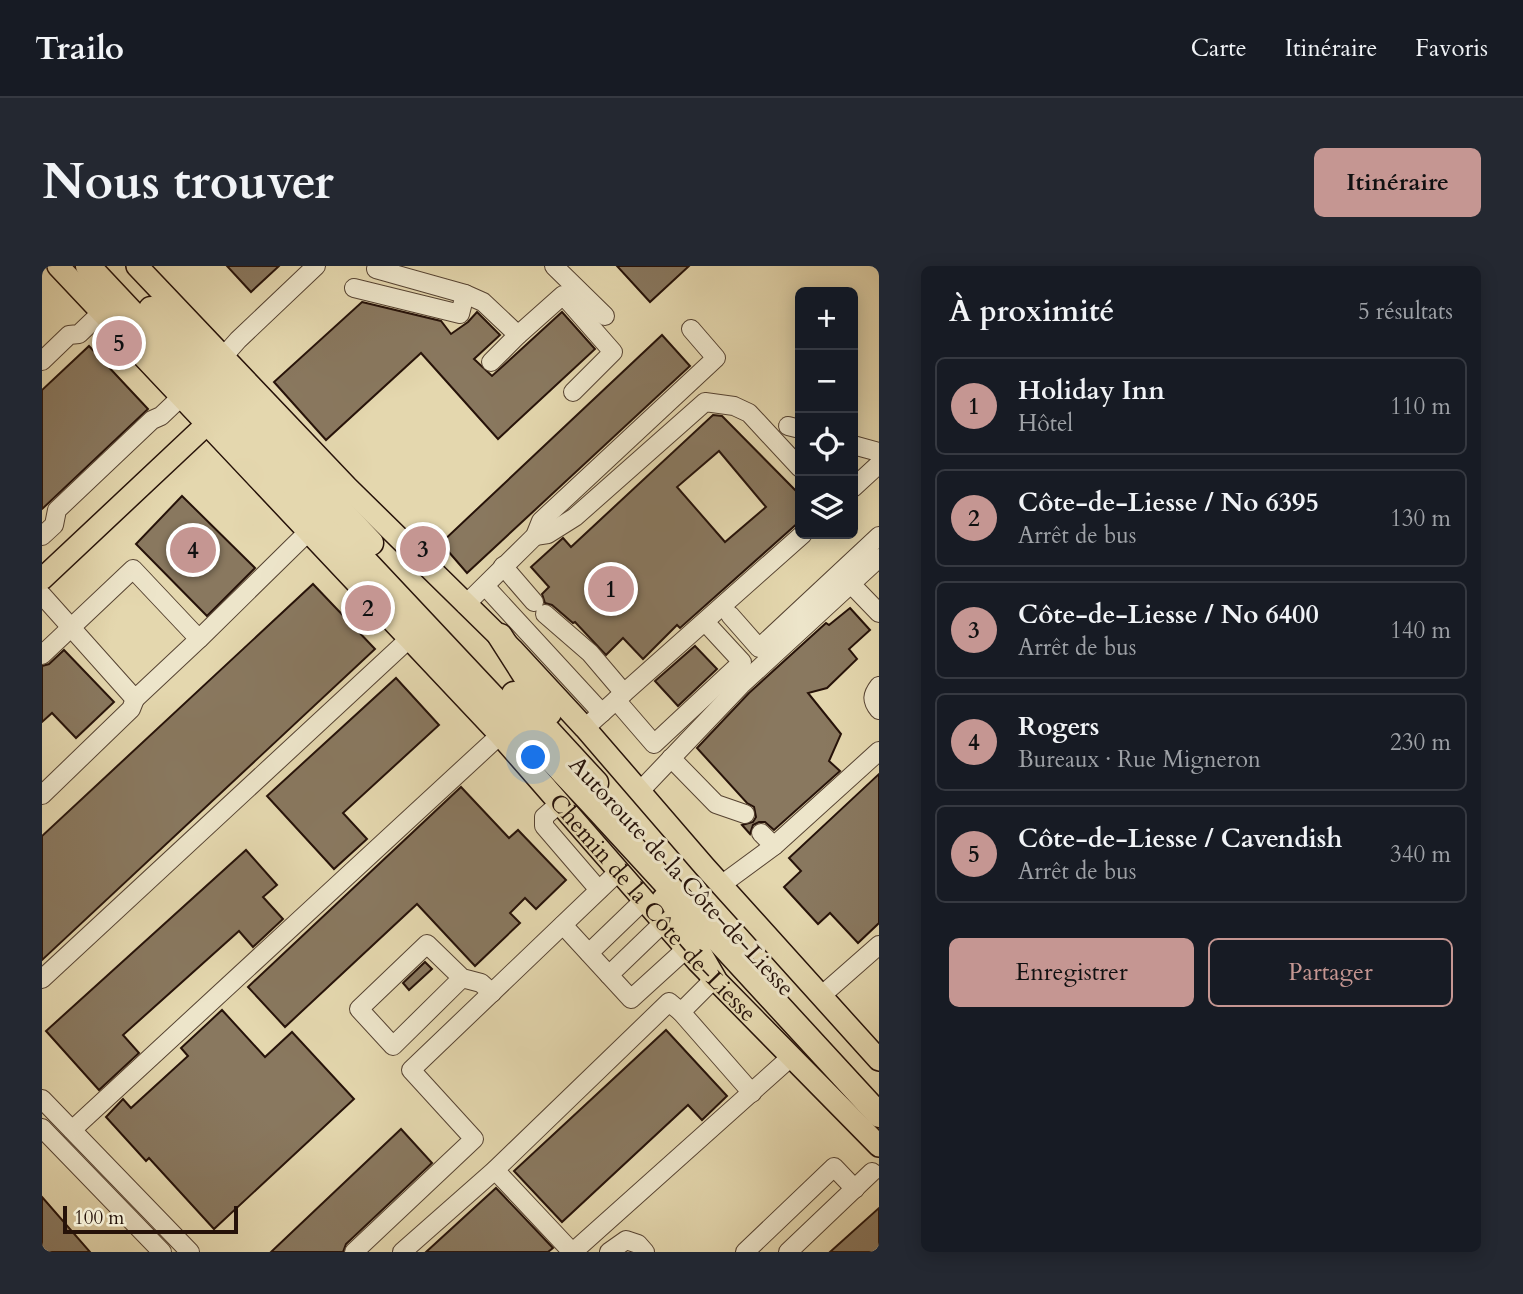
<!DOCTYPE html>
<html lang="fr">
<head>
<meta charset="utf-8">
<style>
	:root { --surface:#171b24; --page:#242831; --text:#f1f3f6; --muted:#9ea1a6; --line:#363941; --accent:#c59692 }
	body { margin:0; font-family:Cardo,serif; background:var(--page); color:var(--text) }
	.controls { position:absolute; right:21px; top:21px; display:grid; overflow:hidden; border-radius:10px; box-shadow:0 4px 18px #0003 }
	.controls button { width:63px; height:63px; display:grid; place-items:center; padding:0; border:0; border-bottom:2px solid var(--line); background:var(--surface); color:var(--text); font:35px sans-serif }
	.scale { position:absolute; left:21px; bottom:18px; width:175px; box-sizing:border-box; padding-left:7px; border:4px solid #261209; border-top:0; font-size:19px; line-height:24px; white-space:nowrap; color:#261209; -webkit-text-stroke:5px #ede5ca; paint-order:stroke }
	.you { position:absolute; left:492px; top:492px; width:24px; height:24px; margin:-18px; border:5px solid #fff; border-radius:50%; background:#1a73e8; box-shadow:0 0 0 10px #1a73e833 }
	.badge { display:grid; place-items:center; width:46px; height:46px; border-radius:50%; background:var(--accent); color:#111; font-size:23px; font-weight:700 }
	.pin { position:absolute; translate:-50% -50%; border:4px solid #fff; box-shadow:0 2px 7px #0006 }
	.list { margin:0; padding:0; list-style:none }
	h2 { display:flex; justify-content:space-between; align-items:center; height:91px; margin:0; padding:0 28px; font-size:30px }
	h2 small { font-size:23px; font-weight:400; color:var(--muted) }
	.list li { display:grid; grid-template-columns:46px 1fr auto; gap:21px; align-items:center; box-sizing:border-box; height:98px; margin:0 14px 14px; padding:0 14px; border:2px solid var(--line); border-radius:10px }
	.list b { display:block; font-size:26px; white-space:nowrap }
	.list p { margin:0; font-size:23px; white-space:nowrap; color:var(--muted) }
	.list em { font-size:23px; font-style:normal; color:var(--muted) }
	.actions { display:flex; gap:14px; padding:21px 28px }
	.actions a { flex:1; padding:16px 0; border:2px solid var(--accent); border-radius:10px; text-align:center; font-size:24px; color:var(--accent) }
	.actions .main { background:var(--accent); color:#111 }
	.icon { flex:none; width:38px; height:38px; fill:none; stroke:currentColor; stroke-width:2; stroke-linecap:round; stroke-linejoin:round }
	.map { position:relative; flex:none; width:837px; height:986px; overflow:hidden; border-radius:10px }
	header { display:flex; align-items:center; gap:42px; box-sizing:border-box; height:98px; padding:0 35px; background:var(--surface); border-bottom:2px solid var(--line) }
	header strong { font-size:33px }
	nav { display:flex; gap:38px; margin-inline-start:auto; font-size:24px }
	.intro { display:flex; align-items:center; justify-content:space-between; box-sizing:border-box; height:168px; padding:0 42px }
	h1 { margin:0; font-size:49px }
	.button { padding:18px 32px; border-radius:10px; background:var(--accent); color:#111; font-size:24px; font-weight:700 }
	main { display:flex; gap:42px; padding:0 42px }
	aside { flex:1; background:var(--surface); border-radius:10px; box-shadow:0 4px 18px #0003 }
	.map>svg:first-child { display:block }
</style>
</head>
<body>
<header>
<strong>Trailo</strong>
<nav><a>Carte</a><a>Itinéraire</a><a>Favoris</a></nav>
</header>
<div class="intro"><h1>Nous trouver</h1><a class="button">Itinéraire</a></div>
<main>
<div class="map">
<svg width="837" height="986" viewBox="0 0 837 986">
	<rect width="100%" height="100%" fill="#e4d7ae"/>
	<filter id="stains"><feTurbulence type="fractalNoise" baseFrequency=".00286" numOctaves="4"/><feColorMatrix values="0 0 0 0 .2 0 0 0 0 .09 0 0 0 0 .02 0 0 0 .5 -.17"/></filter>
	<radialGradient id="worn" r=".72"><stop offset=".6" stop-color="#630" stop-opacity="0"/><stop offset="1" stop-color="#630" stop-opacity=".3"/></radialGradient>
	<g fill="#89785f" stroke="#261209" stroke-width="2" fill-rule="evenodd">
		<path d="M 185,0 L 237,0 L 209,26 Z"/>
		<path d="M 575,0 L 647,0 L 608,36 Z"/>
		<path d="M 320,36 L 399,55 L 409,68 L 426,56 L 435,46 L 458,69 L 432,93 L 450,110 L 520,46 L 553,83 L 456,173 L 379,87 L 284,174 L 232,116 Z"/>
		<path d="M 620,69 L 648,100 L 425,307 L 399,277 Z"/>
		<path d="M 47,80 L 106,143 L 0,243 L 0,124 Z"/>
		<path d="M 671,149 L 680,150 L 758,229 L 758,255 L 638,362 L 635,359 L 601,393 L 581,372 L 564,389 L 533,356 L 531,357 L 510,339 L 503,337 L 500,328 L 507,321 L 489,301 L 521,272 L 529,281 ZM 677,185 L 724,241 L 683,276 L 635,221 Z"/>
		<path d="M 140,230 L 213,302 L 165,350 L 94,278 Z"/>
		<path d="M 271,318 L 333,383 L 0,694 L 0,570 Z"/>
		<path d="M 808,342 L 828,364 L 807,383 L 815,393 L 785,422 L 766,427 L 799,468 L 787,495 L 798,505 L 732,564 L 723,556 L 717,556 L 711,559 L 708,568 L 700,559 L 711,556 L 714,551 L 712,541 L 705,537 L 655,482 L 707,427 L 784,357 L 787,359 Z"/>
		<path d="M 653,380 L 675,403 L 636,440 L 613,415 Z"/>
		<path d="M 22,384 L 72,436 L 34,472 L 10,447 L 0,456 L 0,400 L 7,398 Z"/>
		<path d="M 354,412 L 397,459 L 301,547 L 325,573 L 292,603 L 225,530 Z"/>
		<path d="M 837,508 L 837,657 L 816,677 L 788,647 L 776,658 L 742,621 L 759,605 L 747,592 Z"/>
		<path d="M 419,521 L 467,572 L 476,564 L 524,614 L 494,643 L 483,632 L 468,647 L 478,657 L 433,700 L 375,638 L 243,761 L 206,721 Z"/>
		<path d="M 204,584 L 235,619 L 221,631 L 241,653 L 211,681 L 197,665 L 81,769 L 97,787 L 57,824 L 4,765 Z"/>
		<path d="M 383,696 L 390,703 L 367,724 L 361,717 Z"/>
		<path d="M 180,744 L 223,791 L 250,766 L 312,833 L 172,963 L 107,892 L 104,895 L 64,851 L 81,833 L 89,842 L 146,790 L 139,782 Z"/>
		<path d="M 624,764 L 685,830 L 660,854 L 646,839 L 520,956 L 472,905 Z"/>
		<path d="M 359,863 L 390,897 L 304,978 L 301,986 L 229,986 Z"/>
		<path d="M 454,922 L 511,982 L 506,986 L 384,986 Z"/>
		<path d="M 0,931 L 48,986 L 0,986 Z"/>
		<path d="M 837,942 L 837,983 L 833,986 L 788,986 Z"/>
	</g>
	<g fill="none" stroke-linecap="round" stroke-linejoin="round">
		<defs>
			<g id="minor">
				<path d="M 512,0 L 563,50"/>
				<path d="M 312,22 L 418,48 L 423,28 L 334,3"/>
				<path d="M 423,28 L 441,36 L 476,69 L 521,29 L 571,86 L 531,126"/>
				<path d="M 181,91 L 196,74 L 274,0"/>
				<path d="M 0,95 L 27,69 L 37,68 L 60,46"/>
				<path d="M 449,96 L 476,69"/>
				<path d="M 746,160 L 758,163"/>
				<path d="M 811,179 L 837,186"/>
				<path d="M 811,222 L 837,198"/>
				<path d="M 0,270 L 12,259 L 15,244 L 110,154 L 119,150 L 139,131"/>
				<path d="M 493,270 L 506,268 L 533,251 L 663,136 L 692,140 L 707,147 L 758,202"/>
				<path d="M 461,300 L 492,336"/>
				<path d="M 808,317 L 837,347"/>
				<path d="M 443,320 L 560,447"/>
				<path d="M 0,329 L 93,433 L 157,373"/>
				<path d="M 423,339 L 493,270 L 499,255 L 674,92 L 649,63"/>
				<path d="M 503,348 L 548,387 L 582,427 L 543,462"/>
				<path d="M 688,349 L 717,382 L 837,270"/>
				<path d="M 0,389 L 91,303 L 157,373 L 267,265"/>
				<path d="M 837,420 C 830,429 829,434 837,444"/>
				<path d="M 582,427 L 761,268"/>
				<path d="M 574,434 L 612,478 L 700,396 L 664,357"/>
				<path d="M 629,492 L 674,538 L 703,548"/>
				<path d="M 598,525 L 699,419 L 837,292"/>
				<path d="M 0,529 L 89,443 L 93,433"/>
				<path d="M 518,537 L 502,551 L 502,560 L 557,624"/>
				<path d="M 719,567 L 732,580"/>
				<path d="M 679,619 L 732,580 L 837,485"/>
				<path d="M 521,659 L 589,733 L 644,683"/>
				<path d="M 547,687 L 601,635"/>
				<path d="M 567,709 L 621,657"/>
				<path d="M 420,712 L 351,780 L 317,743 L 385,678 L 420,712 L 439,717 L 450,727"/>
				<path d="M 0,713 L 368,372"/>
				<path d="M 779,730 L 837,679"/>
				<path d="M 639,746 L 710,827"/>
				<path d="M 0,833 L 148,986"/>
				<path d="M 0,862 L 120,986"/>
				<path d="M 30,864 L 458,469"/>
				<path d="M 453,904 L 530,986"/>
				<path d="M 312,986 L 432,873 L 369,804 L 576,606"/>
				<path d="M 360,986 L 453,904 L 627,736 L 639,746 L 672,713"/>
				<path d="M 531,986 L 749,791"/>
				<path d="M 567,986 L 584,974 L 596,978 L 603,986"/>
				<path d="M 703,986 L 792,901 L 813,923"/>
				<path d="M 746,986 L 830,906"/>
			</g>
			<g id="major">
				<path id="s1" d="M 16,0 L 458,469 L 656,696 L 837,880"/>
				<path d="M 95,0 L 305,221 L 470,383 L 543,462 L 663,601 L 837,794"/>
				<path d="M 0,313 L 165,158"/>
			</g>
			<g id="highway">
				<path d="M 46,0 L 551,538 L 837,849"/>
				<path d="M 109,43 L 329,277"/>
				<path d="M 458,370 L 507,447"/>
				<path d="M 472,428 L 554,517"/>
				<path d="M 622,634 L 639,656 L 672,713"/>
			</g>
		</defs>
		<use href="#minor" stroke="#564332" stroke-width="20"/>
		<use href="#major" stroke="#261209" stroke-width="24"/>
		<use href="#highway" stroke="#261209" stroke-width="27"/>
		<use href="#minor" stroke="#ede5ca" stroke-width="18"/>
		<use href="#major" stroke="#e4d7ae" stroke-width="21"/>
		<use href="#highway" stroke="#e4d7ae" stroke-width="24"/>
	</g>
	<g text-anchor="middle" stroke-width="6" stroke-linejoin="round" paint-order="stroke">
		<g font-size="24" fill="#261209" stroke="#ede5ca">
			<text transform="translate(640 610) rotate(47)" y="8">Autoroute de la Côte-de-Liesse</text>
			<text dy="8" stroke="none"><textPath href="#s1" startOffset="875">Chemin de la Côte-de-Liesse</textPath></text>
		</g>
	</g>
	<rect width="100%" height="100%" filter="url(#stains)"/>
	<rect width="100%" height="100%" fill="url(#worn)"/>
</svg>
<div class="controls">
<button>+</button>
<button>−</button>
<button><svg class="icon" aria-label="locate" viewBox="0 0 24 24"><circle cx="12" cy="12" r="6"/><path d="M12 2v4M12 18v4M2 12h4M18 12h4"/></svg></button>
<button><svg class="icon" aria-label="layers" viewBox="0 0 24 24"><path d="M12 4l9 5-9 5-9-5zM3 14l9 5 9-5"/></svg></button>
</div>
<div class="scale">100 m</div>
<div class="you"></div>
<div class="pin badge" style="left:569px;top:323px">1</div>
<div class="pin badge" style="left:326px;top:342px">2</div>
<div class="pin badge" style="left:381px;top:283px">3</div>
<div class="pin badge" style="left:151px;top:284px">4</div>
<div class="pin badge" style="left:77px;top:77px">5</div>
</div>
<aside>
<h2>À proximité<small>5 résultats</small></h2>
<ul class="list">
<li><span class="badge">1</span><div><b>Holiday Inn</b><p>Hôtel</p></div><em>110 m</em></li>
<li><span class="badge">2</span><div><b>Côte-de-Liesse / No 6395</b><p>Arrêt de bus</p></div><em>130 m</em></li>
<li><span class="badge">3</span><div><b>Côte-de-Liesse / No 6400</b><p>Arrêt de bus</p></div><em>140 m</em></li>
<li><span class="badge">4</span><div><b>Rogers</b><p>Bureaux · Rue Migneron</p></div><em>230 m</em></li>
<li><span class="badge">5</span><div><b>Côte-de-Liesse / Cavendish</b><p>Arrêt de bus</p></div><em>340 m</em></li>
</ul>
<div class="actions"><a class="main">Enregistrer</a><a>Partager</a></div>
</aside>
</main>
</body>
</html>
